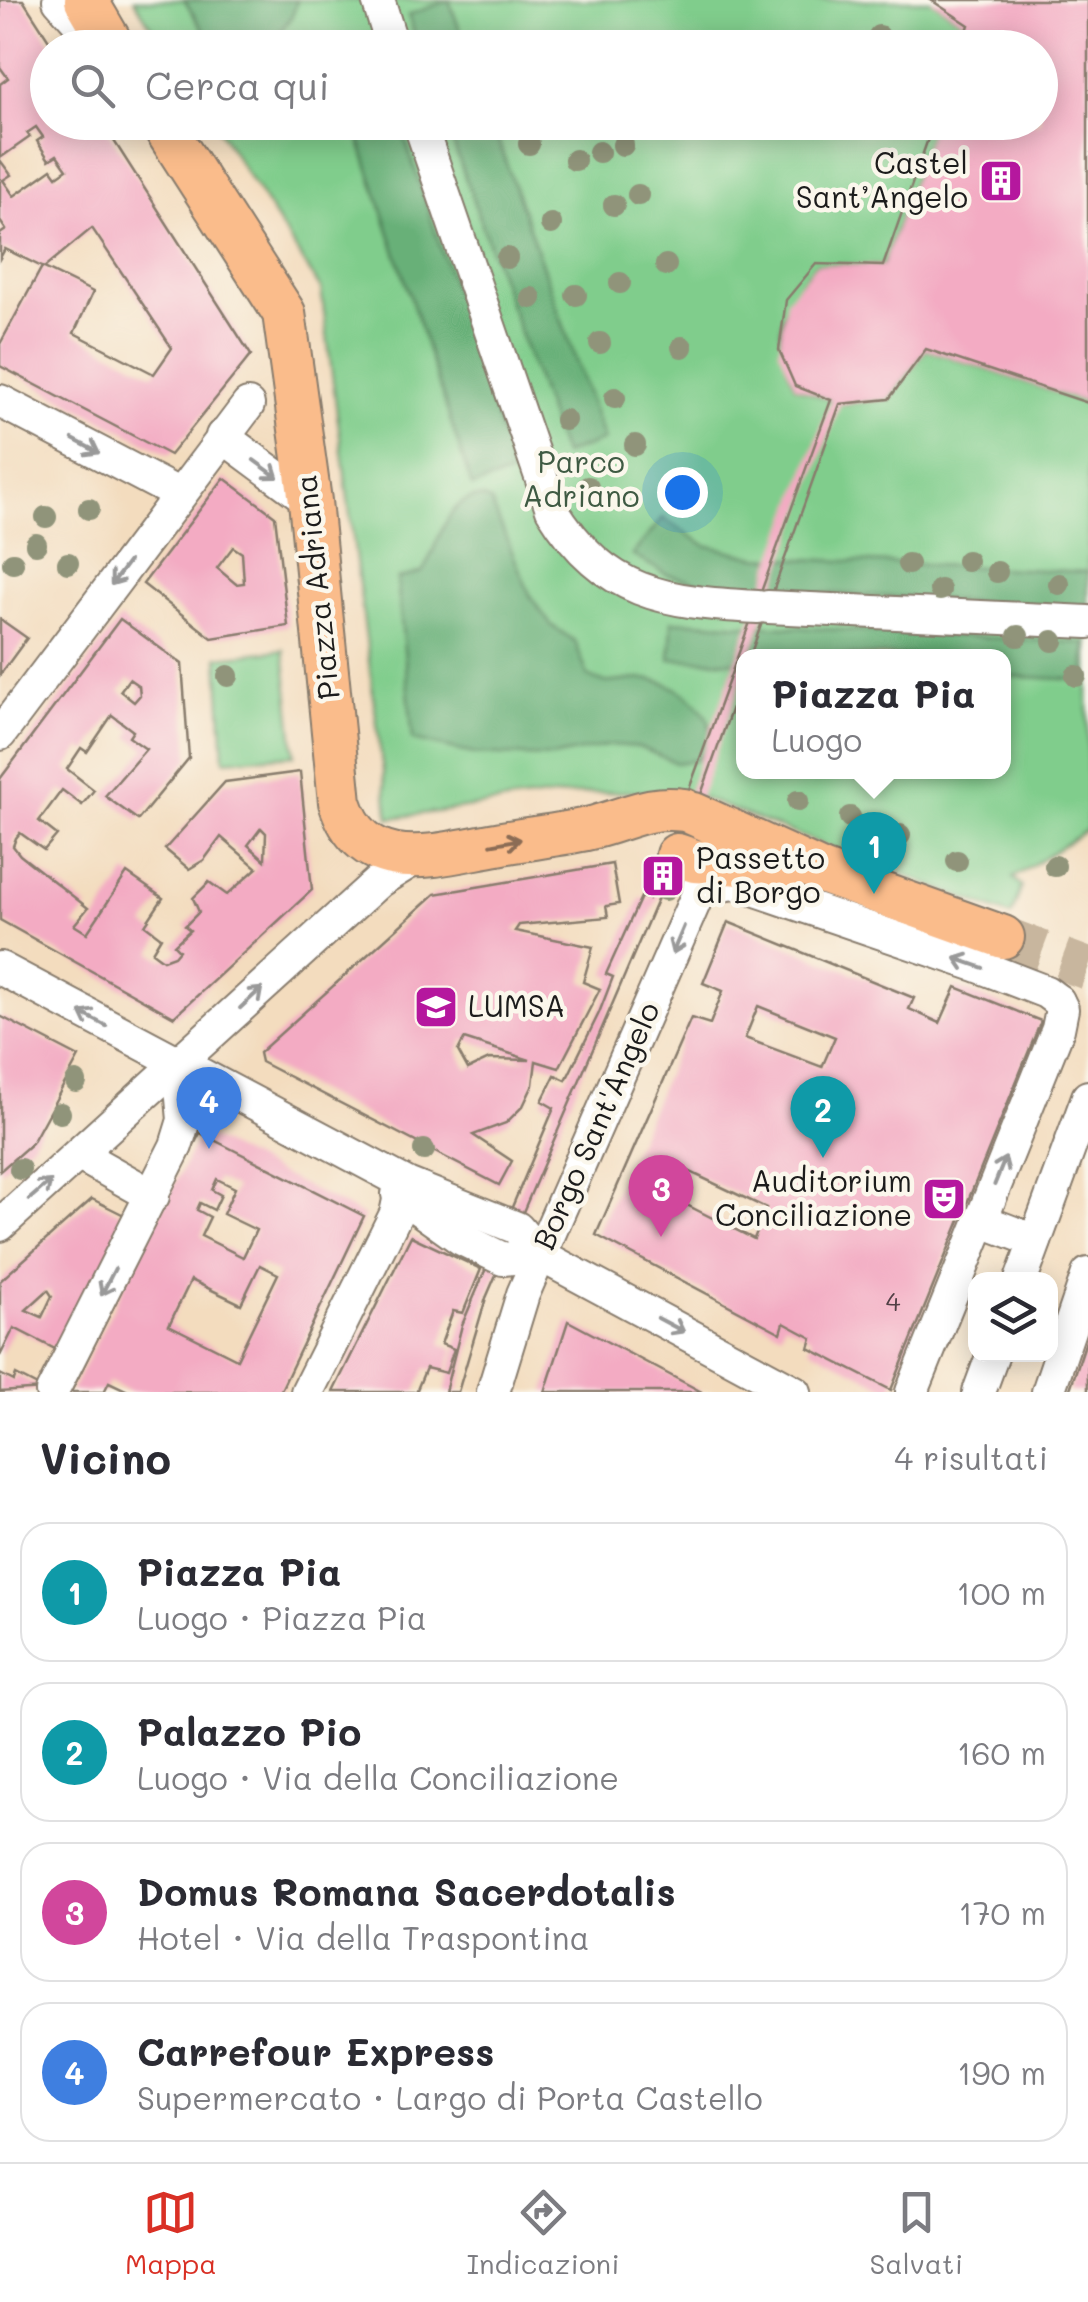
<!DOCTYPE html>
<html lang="it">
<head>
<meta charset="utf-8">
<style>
	:root { --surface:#fff; --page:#f2f2f3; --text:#2b2b33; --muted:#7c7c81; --line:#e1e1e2; --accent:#d93025 }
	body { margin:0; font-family:Mali,sans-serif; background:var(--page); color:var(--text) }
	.controls { position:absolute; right:30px; bottom:30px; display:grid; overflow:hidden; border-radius:20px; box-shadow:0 5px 25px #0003 }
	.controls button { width:90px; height:90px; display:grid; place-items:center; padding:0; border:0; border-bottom:2px solid var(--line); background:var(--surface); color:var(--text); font:50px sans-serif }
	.you { position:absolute; left:682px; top:492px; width:35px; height:35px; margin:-25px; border:8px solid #fff; border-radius:50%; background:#1a73e8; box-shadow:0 0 0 15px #1a73e833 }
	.badge { display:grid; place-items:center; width:65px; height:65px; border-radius:50%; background:var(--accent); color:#fff; font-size:32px; font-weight:700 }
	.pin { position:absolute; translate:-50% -82px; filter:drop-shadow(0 2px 5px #0008) }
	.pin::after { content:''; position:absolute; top:52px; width:35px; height:30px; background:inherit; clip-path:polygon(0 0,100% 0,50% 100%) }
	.popup { position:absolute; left:736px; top:649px; width:275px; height:130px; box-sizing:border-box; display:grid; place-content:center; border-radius:20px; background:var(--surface); filter:drop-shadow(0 2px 8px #0005); font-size:32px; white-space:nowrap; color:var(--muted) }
	.popup b { font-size:38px; color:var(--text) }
	.popup::after { content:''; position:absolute; left:50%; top:100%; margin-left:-20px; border:20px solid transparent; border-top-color:var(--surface) }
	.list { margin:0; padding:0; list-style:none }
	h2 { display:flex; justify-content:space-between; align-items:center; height:130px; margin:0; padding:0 40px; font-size:42px }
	h2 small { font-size:32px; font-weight:400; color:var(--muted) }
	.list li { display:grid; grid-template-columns:65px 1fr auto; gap:30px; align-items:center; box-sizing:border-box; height:140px; margin:0 20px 20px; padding:0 20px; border:2px solid var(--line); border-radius:30px }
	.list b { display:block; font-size:38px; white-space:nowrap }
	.list p { margin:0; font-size:32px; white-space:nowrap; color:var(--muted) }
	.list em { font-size:32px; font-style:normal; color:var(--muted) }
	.icon { flex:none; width:55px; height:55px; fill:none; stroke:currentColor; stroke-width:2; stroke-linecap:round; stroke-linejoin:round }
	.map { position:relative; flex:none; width:1088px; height:1392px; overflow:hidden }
	.search { position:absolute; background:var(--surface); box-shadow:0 5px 25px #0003; left:30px; right:30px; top:30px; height:110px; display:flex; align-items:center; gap:25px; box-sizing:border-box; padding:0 35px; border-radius:55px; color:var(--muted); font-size:38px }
	.sheet { height:770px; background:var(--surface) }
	nav { display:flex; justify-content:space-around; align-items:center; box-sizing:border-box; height:140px; border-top:2px solid var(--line); background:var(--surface); font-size:28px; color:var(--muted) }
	nav a { display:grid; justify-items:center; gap:5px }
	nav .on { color:var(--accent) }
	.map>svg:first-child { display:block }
</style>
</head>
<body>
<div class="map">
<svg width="1088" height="1392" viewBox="0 0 1088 1392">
	<rect width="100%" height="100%" fill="#fbf7ec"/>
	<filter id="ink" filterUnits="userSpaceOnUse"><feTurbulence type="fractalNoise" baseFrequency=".01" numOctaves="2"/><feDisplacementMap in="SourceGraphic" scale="20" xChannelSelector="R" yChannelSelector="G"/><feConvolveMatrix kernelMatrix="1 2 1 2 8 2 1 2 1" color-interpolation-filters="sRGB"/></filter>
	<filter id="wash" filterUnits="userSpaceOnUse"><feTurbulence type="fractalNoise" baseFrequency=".0048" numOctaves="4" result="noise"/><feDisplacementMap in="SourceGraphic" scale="40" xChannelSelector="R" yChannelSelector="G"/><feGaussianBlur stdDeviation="2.25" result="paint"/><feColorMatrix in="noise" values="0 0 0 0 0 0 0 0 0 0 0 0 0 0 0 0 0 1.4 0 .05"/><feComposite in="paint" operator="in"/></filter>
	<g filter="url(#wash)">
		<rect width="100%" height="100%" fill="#f3dcbe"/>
		<g fill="#80cd8c" stroke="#4e7454" stroke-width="2.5" fill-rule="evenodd">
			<path d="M 134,0 L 931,0 L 969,25 L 961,48 L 165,48 Z"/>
			<path d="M 214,123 L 934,123 L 883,266 L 816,264 C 778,310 770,330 795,386 L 840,404 L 889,399 L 926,349 L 1088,403 L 1088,829 L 1013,878 L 1022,886 L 1011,916 L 704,799 C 618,778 480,808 389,818 L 321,289 ZM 744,656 L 1004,656 L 1004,772 L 744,772 Z"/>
			<path d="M 284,650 L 295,755 L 224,760 L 218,657 Z"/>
		</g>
		<g fill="#68b078" stroke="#42664a" stroke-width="2.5">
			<path d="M 184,0 L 297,0 C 294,22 278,28 271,47 L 214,48 Z"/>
			<path d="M 449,0 L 466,47 L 419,47 L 408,15 Z"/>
			<path d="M 354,123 L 400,123 L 514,473 L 472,487 Z"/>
			<path d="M 446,123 L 492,123 L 604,440 L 563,455 Z"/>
			<path d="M 484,498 L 491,502 L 531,597 L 551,625 L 575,641 L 588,676 C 609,688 620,679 642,679 C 668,679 695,696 707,718 C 716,734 708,748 697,760 L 676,763 L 639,747 L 611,745 L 552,757 L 474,754 L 413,740 L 397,579 L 422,572 C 439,548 445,493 484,498 Z"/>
			<path d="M 663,518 L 705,545 L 756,557 L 1088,572 L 1088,609 L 711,586 L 666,574 L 632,555 Z"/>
			<path d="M 672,621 L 1086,643 L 1084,680 L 1004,676 L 1004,656 L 744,656 L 744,662 L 670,659 Z"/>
		</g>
		<g id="blocks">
			<g fill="#f3abc3" fill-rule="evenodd">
				<path d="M 0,0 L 23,0 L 54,48 L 48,48 L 48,122 L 102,122 L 251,355 L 170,455 L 0,366 L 0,344 L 42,267 L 93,292 L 74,333 L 154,374 L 172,348 L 92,228 L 44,268 L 5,249 L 0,258 L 0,234 L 6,230 L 0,221 L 0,160 L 11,175 L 3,180 L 14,196 L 52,169 L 57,176 L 67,169 L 57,155 L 49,160 L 37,141 L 43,137 L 36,127 L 27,133 L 30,137 L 0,158 L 0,84 L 8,78 L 0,67 Z"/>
				<path d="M 931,0 L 1088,0 L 1088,403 L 926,349 L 889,399 L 840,404 L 750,656 L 744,656 L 744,674 L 694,814 L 486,1298 L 458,1392 L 445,1392 L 462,1325 L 554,1108 L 542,1101 L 555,1075 L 566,1080 L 599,1013 L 613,977 L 606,974 L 641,897 L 649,899 L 831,400 L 795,386 L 788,370 L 779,350 L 786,300 L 816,264 L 883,266 L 934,122 L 1040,122 L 1040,48 L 961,48 L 969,25 Z"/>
				<path d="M 224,478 L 275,516 L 288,626 L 212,638 L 143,584 ZM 233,547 L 242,553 L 244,583 L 236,584 L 217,568 Z"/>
				<path d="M 0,619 L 27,638 L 0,675 Z"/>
				<path d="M 120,619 L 182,664 L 189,758 L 138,820 L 105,796 L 146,749 L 129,737 L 133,731 L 112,715 L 87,752 L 81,748 L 67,769 L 94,790 L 82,805 L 62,790 L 39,821 L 57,835 L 44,850 L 20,833 L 16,838 L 13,846 L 20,855 L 88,908 L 74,925 L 87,933 L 127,873 L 163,898 L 145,925 L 161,937 L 152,952 L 163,960 L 174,956 L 179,950 L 174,945 L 190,930 L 185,926 L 199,912 L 193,898 L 209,882 L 227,895 L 257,868 L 221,837 L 204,860 L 189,869 L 165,849 L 225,782 L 300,772 L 312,890 L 174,1017 L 0,920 L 0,779 ZM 129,679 L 139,686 L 140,695 L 134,702 L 120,691 ZM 261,828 L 266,833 L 265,860 L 248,845 Z"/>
				<path d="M 612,864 L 619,904 L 606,906 L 608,917 L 519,925 L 515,931 L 593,947 L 583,982 L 600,989 L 559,1068 L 536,1061 L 533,1085 L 523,1106 L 506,1123 L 473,1135 L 512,1161 L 499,1185 L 261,1062 L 259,1053 L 435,894 ZM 464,1039 L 530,1060 L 489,1059 L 468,1069 L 458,1051 Z"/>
				<path d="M 728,922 L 914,998 L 909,1009 L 940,1023 L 956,987 L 1041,1021 L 891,1390 L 809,1348 L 812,1338 L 784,1323 L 781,1333 L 596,1235 L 691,1018 L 710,1024 L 723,991 L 703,983 ZM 758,1006 L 835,1037 L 822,1067 L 745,1038 ZM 684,1169 L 766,1208 L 754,1239 L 671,1197 Z"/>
				<path d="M 0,1016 L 79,1057 L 32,1143 L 0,1171 Z"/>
				<path d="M 200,1133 L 364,1216 L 280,1392 L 130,1392 L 109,1382 L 104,1392 L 71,1392 ZM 217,1179 L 235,1188 L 223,1214 L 256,1230 L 243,1257 L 201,1236 L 210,1217 L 197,1210 L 200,1203 L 214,1210 L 221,1195 L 212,1190 ZM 260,1265 L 278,1274 L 237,1359 L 169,1325 L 191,1280 L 241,1304 Z"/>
				<path d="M 92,1199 L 128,1217 L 61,1352 L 14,1328 L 0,1356 L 0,1281 ZM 48,1290 L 52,1296 L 42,1317 L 26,1310 Z"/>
				<path d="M 411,1236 L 481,1269 L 463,1313 L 453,1311 L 441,1344 L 454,1349 L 446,1373 L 426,1368 L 416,1392 L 333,1392 Z"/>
				<path d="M 568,1321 L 702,1392 L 545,1392 Z"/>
				<path d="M 1087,1338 L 1088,1392 L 1069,1392 Z"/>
				<path d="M 0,1374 L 14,1381 L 16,1375 L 43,1389 L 0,1392 Z"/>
			</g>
		</g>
	</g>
	<g filter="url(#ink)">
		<use href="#blocks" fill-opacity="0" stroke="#887c6d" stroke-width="2.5"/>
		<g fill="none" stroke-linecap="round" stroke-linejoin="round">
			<path stroke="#c8b69e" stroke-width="42" stroke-dasharray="42 21" stroke-linecap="butt" d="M 1003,937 L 1088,969"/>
			<defs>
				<g id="minor">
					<path d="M 59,0 L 102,48"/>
					<path d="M 378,0 L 393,48"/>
					<path d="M 419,122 L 552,509 C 605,595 664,602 758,607"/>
					<path d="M 0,401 L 178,494"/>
					<path d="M 222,436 L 310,501"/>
					<path d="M 768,607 L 1088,622"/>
					<path d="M 0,734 L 248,405"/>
					<path d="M 700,887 L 736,883 L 976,965 L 1046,992 L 1058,1001"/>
					<path d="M 0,968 L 407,1184 L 517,1228 L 540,1255 L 795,1392"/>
					<path d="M 80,1155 L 153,1196"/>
					<path d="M 398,1194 L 460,1238 L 503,1259 L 540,1255"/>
					<path d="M 980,1220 L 1035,1241"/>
					<path d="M 0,1225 L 379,881 L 416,858"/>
					<path d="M 1021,1280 L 1088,1097"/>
					<path d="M 52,1392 L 176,1146 L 184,1120 L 179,1065"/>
					<path d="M 307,1392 L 396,1214 L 400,1195"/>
					<path d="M 493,1392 L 523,1294 L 697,896 L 701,879 L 695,861"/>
					<path d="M 912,1392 L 1058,1029 L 1062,1009 L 1058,1001"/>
					<path d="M 979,1392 L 993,1354"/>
					<path d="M 1048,1392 L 1088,1274"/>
				</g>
				<g id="major">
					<path d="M 86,0 L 114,48"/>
					<path d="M 161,122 L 284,313 L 310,501 L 340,802 C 365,880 437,854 497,844 C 529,838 563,835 595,827 C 629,818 649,805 684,810"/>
					<path d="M 694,814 L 824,873 L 1003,937"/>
					<path d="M 677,855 L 695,861 L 789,867"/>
				</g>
			</defs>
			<use href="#minor" stroke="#887c6d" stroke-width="36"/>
			<use href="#major" stroke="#887c6d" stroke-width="46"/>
			<use href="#minor" stroke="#fff" stroke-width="32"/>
			<use href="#major" stroke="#fabc8b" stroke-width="42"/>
		</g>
		<g fill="#90947a">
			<circle cx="879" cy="36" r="11"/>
			<circle cx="529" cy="144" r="11"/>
			<circle cx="623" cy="145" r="11"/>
			<circle cx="599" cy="152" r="11"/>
			<circle cx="575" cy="160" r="11"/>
			<circle cx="638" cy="195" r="11"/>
			<circle cx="614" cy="205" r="11"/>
			<circle cx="551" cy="224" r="11"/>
			<circle cx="507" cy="258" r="11"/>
			<circle cx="666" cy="265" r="11"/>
			<circle cx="620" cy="283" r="11"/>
			<circle cx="576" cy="295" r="11"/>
			<circle cx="531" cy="298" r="11"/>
			<circle cx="600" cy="343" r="11"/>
			<circle cx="682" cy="347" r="11"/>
			<circle cx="615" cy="398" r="11"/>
			<circle cx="565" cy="420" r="11"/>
			<circle cx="635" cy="445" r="11"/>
			<circle cx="588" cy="487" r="11"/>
			<circle cx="89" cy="509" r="11"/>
			<circle cx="46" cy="517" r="11"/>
			<circle cx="36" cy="544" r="11"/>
			<circle cx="967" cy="561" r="11"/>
			<circle cx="13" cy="563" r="11"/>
			<circle cx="68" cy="563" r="11"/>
			<circle cx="908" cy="564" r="11"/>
			<circle cx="997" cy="572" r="11"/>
			<circle cx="1059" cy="584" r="11"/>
			<circle cx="940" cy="590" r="11"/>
			<circle cx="1018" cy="636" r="11"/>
			<circle cx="1053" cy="641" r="11"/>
			<circle cx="228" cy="676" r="11"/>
			<circle cx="1076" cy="676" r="11"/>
			<circle cx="798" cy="801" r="11"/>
			<circle cx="850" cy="817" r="11"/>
			<circle cx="900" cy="835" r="11"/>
			<circle cx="957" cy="861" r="11"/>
			<circle cx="1055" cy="866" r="11"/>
			<circle cx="665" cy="890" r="11"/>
			<circle cx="76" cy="1082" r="11"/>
			<circle cx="60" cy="1113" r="11"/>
			<circle cx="424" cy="1150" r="11"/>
			<circle cx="20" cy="1169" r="11"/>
		</g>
		<defs><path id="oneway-shaft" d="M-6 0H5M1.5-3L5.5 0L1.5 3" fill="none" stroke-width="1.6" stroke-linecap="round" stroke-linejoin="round" transform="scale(2.5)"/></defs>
		<g stroke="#999">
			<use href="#oneway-shaft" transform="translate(86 446) rotate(28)"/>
			<use href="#oneway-shaft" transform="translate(266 469) rotate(36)"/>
			<use href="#oneway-shaft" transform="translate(120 573) rotate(127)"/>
			<use href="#oneway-shaft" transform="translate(678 940) rotate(113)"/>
			<use href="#oneway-shaft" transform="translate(969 963) rotate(-161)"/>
			<use href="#oneway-shaft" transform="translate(251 998) rotate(-43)"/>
			<use href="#oneway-shaft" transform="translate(93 1019) rotate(-152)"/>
			<use href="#oneway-shaft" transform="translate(1000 1171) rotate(-68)"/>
			<use href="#oneway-shaft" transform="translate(40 1190) rotate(-41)"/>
			<use href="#oneway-shaft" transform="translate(108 1282) rotate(117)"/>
			<use href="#oneway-shaft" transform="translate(671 1325) rotate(28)"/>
		</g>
		<use stroke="#8b6c54" href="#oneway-shaft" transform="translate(506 842) rotate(-10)"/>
	</g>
	<defs>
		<symbol id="building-square" viewBox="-11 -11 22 22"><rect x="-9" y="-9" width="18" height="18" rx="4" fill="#b5179e" stroke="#fbf7ec"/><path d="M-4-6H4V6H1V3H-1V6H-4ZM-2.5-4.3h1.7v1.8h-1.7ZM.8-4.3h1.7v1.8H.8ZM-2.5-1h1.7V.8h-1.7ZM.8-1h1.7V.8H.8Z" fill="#fff"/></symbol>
		<symbol id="university-square" viewBox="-11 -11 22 22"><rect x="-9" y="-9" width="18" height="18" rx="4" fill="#b5179e" stroke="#fbf7ec"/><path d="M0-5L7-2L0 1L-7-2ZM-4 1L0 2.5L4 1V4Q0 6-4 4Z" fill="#fff"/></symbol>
		<symbol id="theatre-square" viewBox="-11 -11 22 22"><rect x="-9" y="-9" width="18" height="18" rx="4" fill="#b5179e" stroke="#fbf7ec"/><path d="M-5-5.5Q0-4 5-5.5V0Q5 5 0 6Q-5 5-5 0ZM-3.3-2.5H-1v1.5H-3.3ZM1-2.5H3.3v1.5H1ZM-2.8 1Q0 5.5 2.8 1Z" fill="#fff"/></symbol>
	</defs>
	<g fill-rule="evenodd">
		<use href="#building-square" x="976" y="156" width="50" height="50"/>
		<use href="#building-square" x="638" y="851" width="50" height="50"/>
		<use href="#university-square" x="411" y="982" width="50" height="50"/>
		<use href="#theatre-square" x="919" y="1174" width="50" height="50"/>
	</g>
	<g text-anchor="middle" stroke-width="9" stroke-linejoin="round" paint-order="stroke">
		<g font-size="25" fill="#524046">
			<text x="893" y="1311">4</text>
		</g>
		<g font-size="30" fill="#1c1c1c" stroke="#fbf7ec" text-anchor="end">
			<text x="968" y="174">Castel<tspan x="968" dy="34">Sant’Angelo</tspan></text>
			<text x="696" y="869" text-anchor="start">Passetto<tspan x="696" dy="34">di Borgo</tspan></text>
			<text x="468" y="1017" text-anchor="start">LUMSA</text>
			<text x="912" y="1192">Auditorium<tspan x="912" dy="34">Conciliazione</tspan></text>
		</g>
		<g font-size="30" fill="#3f5a43" stroke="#fbf7ec">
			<text x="581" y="473">Parco<tspan x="581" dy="34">Adriano</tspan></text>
		</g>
		<g font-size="30" fill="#1c1c1c" stroke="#fbf7ec">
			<text transform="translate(318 587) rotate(-96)" y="10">Piazza Adriana</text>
			<text transform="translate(597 1126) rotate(-66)" y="10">Borgo Sant'Angelo</text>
		</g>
	</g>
</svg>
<div class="controls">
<button><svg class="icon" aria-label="layers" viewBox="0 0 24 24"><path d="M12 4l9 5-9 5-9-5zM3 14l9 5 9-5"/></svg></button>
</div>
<div class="you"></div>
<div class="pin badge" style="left:874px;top:894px;background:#0f9aa8">1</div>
<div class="popup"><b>Piazza Pia</b>Luogo</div>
<div class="pin badge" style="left:823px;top:1158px;background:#0f9aa8">2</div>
<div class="pin badge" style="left:661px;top:1237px;background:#d1479c">3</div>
<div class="pin badge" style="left:209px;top:1149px;background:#3f7fe0">4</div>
<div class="search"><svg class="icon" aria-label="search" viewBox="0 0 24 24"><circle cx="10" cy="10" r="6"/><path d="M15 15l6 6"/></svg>Cerca qui</div>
</div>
<section class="sheet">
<h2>Vicino<small>4 risultati</small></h2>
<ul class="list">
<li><span class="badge" style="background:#0f9aa8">1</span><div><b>Piazza Pia</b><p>Luogo · Piazza Pia</p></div><em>100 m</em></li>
<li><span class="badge" style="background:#0f9aa8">2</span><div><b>Palazzo Pio</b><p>Luogo · Via della Conciliazione</p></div><em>160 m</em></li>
<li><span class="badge" style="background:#d1479c">3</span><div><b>Domus Romana Sacerdotalis</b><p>Hotel · Via della Traspontina</p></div><em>170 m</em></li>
<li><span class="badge" style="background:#3f7fe0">4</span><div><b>Carrefour Express</b><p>Supermercato · Largo di Porta Castello</p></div><em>190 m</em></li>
</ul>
</section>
<nav>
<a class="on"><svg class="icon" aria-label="map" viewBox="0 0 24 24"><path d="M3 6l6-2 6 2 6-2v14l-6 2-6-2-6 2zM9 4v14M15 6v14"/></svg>Mappa</a>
<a><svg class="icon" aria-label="directions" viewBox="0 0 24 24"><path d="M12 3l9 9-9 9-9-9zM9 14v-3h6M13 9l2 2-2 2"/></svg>Indicazioni</a>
<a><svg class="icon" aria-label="saved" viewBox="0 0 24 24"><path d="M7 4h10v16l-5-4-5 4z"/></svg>Salvati</a>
</nav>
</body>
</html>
